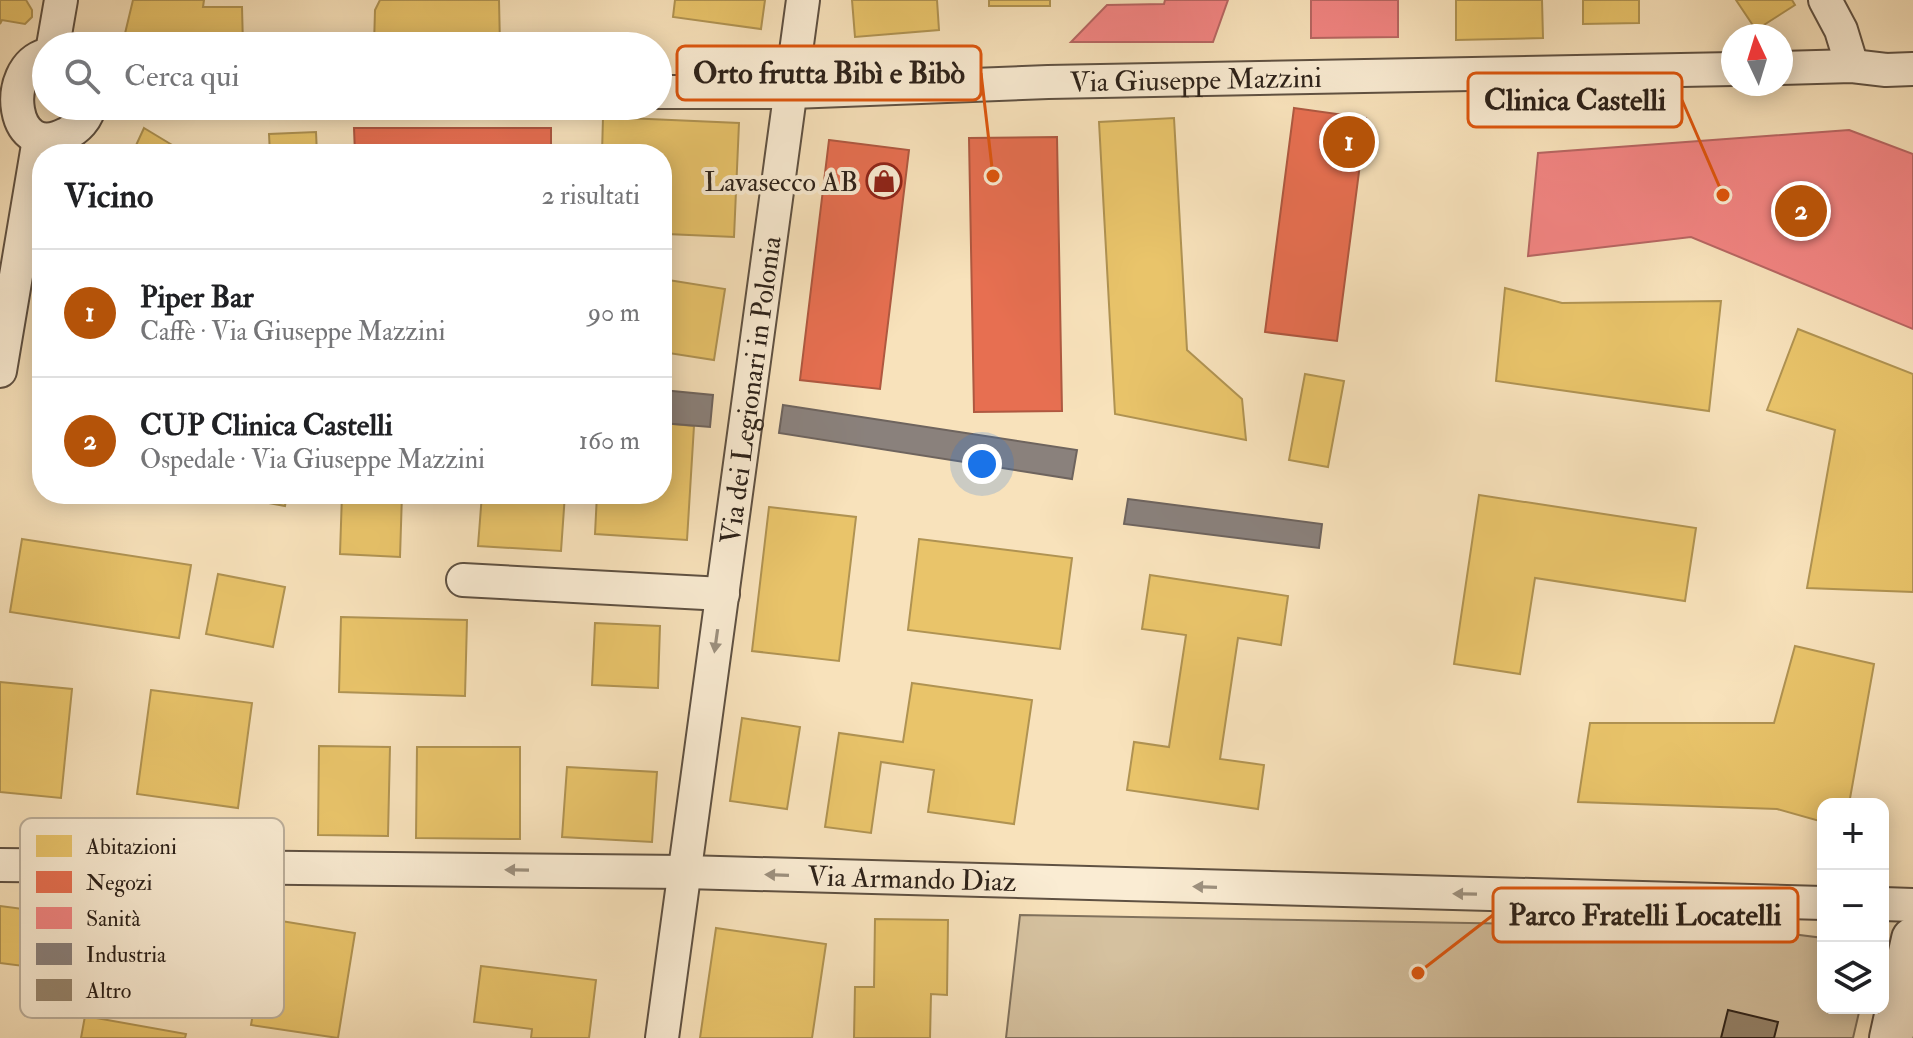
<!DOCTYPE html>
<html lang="it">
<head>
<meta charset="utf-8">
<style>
	:root { --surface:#fff; --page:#f6f6f6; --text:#202124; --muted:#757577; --line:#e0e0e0; --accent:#b45309 }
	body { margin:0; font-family:"IM FELL Double Pica",serif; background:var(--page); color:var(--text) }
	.controls { position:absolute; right:24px; bottom:24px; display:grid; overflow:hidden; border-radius:16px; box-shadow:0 4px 20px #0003 }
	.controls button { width:72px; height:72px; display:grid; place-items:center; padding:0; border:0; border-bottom:2px solid var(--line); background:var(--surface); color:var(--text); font:40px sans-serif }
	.compass { position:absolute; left:1721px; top:24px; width:72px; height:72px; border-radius:50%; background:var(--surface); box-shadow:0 4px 20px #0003; rotate:356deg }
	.you { position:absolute; left:982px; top:464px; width:28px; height:28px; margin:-20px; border:6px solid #fff; border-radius:50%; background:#1a73e8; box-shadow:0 0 0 12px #1a73e833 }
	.badge { display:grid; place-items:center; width:52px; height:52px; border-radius:50%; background:var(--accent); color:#fff; font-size:26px; font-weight:700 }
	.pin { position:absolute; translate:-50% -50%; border:4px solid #fff; box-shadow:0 2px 8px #0006 }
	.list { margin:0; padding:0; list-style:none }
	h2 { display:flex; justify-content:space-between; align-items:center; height:104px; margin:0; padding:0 32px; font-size:34px }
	h2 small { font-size:26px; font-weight:400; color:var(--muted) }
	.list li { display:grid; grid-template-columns:52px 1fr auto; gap:24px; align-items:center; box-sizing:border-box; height:128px; padding:0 32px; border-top:2px solid var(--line) }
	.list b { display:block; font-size:30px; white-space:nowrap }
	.list p { margin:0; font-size:26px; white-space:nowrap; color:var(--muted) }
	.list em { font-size:26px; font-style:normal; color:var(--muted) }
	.icon { flex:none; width:44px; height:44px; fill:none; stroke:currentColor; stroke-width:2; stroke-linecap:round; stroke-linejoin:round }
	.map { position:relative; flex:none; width:1913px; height:1038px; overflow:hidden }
	.search { position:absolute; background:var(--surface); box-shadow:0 4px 20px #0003; left:32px; top:32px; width:640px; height:88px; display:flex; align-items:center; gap:20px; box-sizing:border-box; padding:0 28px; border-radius:44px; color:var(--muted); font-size:30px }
	.panel { position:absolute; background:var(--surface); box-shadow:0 4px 20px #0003; left:32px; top:144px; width:640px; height:360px; border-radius:32px }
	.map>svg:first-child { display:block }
</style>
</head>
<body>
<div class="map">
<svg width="1913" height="1038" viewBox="0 0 1913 1038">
	<rect width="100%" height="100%" fill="#f8e2bb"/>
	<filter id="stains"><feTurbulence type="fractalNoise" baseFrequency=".0025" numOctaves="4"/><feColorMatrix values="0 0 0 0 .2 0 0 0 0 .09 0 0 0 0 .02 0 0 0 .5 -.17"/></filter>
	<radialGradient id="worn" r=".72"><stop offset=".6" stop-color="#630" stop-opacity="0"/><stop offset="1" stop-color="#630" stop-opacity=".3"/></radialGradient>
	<path fill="#d5c19f" stroke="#80715c" stroke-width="2" d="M 1020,915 L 1746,928 L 1823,938 L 1823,1008 L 1860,1008 L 1853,1038 L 1006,1038 Z"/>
	<g fill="#e9c46a" stroke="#b09352" stroke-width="2">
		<path d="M 0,0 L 26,0 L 32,10 L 32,17 L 25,24 L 2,20 L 0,24 Z"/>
		<path d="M 133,0 L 204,0 L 203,7 L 242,7 L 243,46 L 122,46 Z"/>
		<path d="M 380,0 L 499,0 L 500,46 L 374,46 L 375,10 Z"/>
		<path d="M 675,0 L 765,0 L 761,29 L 673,17 Z"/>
		<path d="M 852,0 L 937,0 L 939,30 L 855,37 Z"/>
		<rect x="989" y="0" width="61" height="6"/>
		<path d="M 1456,0 L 1542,0 L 1543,38 L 1456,40 Z"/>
		<path d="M 1583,0 L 1639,0 L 1639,23 L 1583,24 Z"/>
		<path d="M 1736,0 L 1792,0 L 1795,5 L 1756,30 Z"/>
		<path d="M 603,117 L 739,123 L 734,237 L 667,234 L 670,188 L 662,188 L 662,154 L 602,154 Z"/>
		<path d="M 1174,118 L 1187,350 L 1242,399 L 1246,440 L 1115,414 L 1099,122 Z"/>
		<path d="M 144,128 L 187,154 L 132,154 Z"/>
		<path d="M 316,132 L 317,154 L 270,154 L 269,134 Z"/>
		<path d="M 662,279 L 725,289 L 714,360 L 662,352 Z"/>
		<path d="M 1505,288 L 1562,303 L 1721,301 L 1709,411 L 1496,381 Z"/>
		<path d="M 1798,329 L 1913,374 L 1913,592 L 1807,588 L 1835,430 L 1767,410 Z"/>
		<path d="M 1305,374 L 1344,381 L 1328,467 L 1289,460 Z"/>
		<path d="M 662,423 L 694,426 L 687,540 L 595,534 L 597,494 L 662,494 Z"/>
		<path d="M 221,494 L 287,494 L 285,506 Z"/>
		<path d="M 342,494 L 402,494 L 400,557 L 340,554 Z"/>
		<path d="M 482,494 L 565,494 L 561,551 L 478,546 Z"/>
		<path d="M 1479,495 L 1696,528 L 1685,601 L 1535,578 L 1520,674 L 1454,664 Z"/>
		<path d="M 769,507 L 856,517 L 839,661 L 752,651 Z"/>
		<path d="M 22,539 L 191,565 L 179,638 L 10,612 Z"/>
		<path d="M 919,539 L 1072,558 L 1060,649 L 908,630 Z"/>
		<path d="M 218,574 L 285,587 L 273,647 L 206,634 Z"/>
		<path d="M 1150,575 L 1288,596 L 1281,645 L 1238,638 L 1220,759 L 1264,765 L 1258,809 L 1127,790 L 1134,742 L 1169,747 L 1186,635 L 1142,629 Z"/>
		<path d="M 341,617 L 467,620 L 465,696 L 339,692 Z"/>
		<path d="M 595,623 L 660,626 L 658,688 L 592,685 Z"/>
		<path d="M 1795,646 L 1874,664 L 1849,804 L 1823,804 L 1823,822 L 1777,809 L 1578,802 L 1590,723 L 1774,723 Z"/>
		<path d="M 0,682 L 72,689 L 61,798 L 0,792 Z"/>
		<path d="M 912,683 L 1032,700 L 1014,824 L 928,812 L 934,770 L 881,762 L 871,833 L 825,827 L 839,733 L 903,742 Z"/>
		<path d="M 151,690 L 252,703 L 238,808 L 137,794 Z"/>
		<path d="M 742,718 L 800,727 L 787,809 L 730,801 Z"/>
		<path d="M 319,746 L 390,747 L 388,836 L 318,835 Z"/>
		<path d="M 417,747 L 520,747 L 520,839 L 416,838 Z"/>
		<path d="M 567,767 L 657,772 L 652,842 L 562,837 Z"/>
		<path d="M 0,906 L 31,910 L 23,966 L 0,963 Z"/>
		<path d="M 269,919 L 355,933 L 338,1038 L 251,1025 Z"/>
		<path d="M 875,919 L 948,920 L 947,995 L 931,994 L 930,1038 L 854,1038 L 855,987 L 874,987 Z"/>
		<path d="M 716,928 L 826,944 L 812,1038 L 700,1038 Z"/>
		<path d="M 481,966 L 596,980 L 589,1038 L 531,1038 L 532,1029 L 474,1022 Z"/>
		<path d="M 85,1016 L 186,1034 L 185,1038 L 81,1038 Z"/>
	</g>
	<g fill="#e76f51" stroke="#af5840" stroke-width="2">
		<path d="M 1294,108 L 1366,118 L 1337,341 L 1265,332 Z"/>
		<path d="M 354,128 L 551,128 L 551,154 L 355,154 Z"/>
		<path d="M 1057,137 L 1062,411 L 974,412 L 969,138 Z"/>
		<path d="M 829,140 L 909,150 L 880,389 L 800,380 Z"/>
	</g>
	<g fill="#f28482" stroke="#b76662" stroke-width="2">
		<path d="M 1165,0 L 1228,0 L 1213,42 L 1071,42 L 1107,5 L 1164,4 Z"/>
		<path d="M 1311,0 L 1398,0 L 1398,37 L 1311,38 Z"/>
		<path d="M 1849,130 L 1913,154 L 1913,329 L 1691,237 L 1528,256 L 1538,153 Z"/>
	</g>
	<g fill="#8a817c" stroke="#6e645e" stroke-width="2">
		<path d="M 662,390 L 713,395 L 710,427 L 662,423 Z"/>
		<path d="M 783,405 L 1077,450 L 1072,479 L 779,433 Z"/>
		<path d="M 1128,499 L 1322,524 L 1319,548 L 1124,524 Z"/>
	</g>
	<path fill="#96856d" stroke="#2c2119" stroke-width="2" d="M 1728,1010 L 1778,1022 L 1774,1038 L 1721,1038 Z"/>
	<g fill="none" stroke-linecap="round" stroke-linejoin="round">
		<defs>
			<g id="minor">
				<path d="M 1825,0 L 1841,30 L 1852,66"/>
				<path d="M 53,46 L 61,0"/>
				<path d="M 46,55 C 0,68 11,163 66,134 C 77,129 88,118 89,106"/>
				<path d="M 1781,68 L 1852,66 L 1886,70 L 1913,69"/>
				<path id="s1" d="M 658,92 L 792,92 L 1048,82 L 1733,69"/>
				<path d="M 0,371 L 39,139"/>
				<path d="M 463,580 L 723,594"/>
				<path id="s2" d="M 0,865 L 685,872 L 1823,903"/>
				<path d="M 1883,904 L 1913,905"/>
				<path id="s3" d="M 662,1038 L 803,0"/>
			</g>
			<path id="tertiary" d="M 1891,1038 L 1913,939"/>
		</defs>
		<use href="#minor" stroke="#5f5142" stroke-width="36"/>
		<use href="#tertiary" stroke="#5f5142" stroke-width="46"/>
		<use href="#minor" stroke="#faecd3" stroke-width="32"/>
		<use href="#tertiary" stroke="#faecd3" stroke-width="42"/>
	</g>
	<defs><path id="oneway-solid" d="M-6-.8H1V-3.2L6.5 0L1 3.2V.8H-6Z" transform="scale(2)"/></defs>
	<g fill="#9d917f">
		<use href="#oneway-solid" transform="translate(716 641) rotate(98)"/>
		<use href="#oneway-solid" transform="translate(517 870) rotate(-179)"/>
		<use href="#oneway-solid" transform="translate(777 875) rotate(-178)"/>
		<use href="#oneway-solid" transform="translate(1205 887) rotate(-178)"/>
		<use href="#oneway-solid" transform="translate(1465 894) rotate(-179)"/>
	</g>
	<defs>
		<symbol id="shop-ring" viewBox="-11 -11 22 22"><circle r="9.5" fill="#faecd3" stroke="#8f2418" stroke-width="1.5"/><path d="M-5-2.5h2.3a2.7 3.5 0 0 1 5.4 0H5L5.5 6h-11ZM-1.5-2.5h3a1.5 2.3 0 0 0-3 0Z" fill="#8f2418"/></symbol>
	</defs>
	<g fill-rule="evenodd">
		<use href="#shop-ring" x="864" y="161" width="40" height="40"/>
	</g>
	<g text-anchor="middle" stroke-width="8" stroke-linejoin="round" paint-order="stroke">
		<g font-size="28" fill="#2c2119" stroke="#faecd3">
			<text dy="10" stroke="none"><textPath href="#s1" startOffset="538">Via Giuseppe Mazzini</textPath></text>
			<text dy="10" stroke="none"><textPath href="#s3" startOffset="654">Via dei Legionari in Polonia</textPath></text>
			<text dy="10" stroke="none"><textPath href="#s2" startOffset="912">Via Armando Diaz</textPath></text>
		</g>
		<g font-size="28" fill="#2c2119" stroke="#faecd3" text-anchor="end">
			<text x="858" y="191">Lavasecco AB</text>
		</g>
	</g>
	<rect x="20" y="818" width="264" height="200" rx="12" fill="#faecd3" stroke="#bcaf9b" stroke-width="2"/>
	<rect x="36" y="835" width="36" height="22" fill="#e9c46a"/>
	<rect x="36" y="871" width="36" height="22" fill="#e76f51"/>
	<rect x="36" y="907" width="36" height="22" fill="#f28482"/>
	<rect x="36" y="943" width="36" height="22" fill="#8a817c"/>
	<rect x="36" y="979" width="36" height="22" fill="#96856d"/>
	<g font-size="22" fill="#2c2119">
		<text x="86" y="854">Abitazioni</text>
		<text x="86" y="890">Negozi</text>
		<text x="86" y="926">Sanità</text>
		<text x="86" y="962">Industria</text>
		<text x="86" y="998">Altro</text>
	</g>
	<path fill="none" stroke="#df560d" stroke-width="3" d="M993 176L981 73M1723 195L1682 100M1418 973L1493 915"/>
	<g fill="#df560d" stroke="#faecd3" stroke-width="3">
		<circle cx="993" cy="176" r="8"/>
		<circle cx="1723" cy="195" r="8"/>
		<circle cx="1418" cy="973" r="8"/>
	</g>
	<g fill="#faecd3" stroke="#df560d" stroke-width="3">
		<rect x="677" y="46" width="304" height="54" rx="8"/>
		<rect x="1468" y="73" width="214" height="54" rx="8"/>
		<rect x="1493" y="888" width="305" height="54" rx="8"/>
	</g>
	<g font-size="30" text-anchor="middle" font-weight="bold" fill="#2c2119">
		<text x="829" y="83">Orto frutta Bibì e Bibò</text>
		<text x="1575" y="110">Clinica Castelli</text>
		<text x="1645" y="925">Parco Fratelli Locatelli</text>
	</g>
	<rect width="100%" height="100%" filter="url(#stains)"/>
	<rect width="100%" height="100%" fill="url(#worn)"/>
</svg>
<div class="controls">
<button>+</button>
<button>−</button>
<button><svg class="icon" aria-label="layers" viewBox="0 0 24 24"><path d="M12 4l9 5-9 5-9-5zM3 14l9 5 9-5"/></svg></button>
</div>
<svg class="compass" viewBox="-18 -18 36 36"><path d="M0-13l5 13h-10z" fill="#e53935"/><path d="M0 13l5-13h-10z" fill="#757577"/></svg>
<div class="you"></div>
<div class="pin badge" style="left:1349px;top:142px">1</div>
<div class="pin badge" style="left:1801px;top:211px">2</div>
<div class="search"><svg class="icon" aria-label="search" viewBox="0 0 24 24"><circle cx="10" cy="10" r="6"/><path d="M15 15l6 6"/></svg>Cerca qui</div>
<section class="panel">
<h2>Vicino<small>2 risultati</small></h2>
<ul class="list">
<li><span class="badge">1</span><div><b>Piper Bar</b><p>Caffè · Via Giuseppe Mazzini</p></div><em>90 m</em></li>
<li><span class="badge">2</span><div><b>CUP Clinica Castelli</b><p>Ospedale · Via Giuseppe Mazzini</p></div><em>160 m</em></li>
</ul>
</section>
</div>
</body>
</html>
